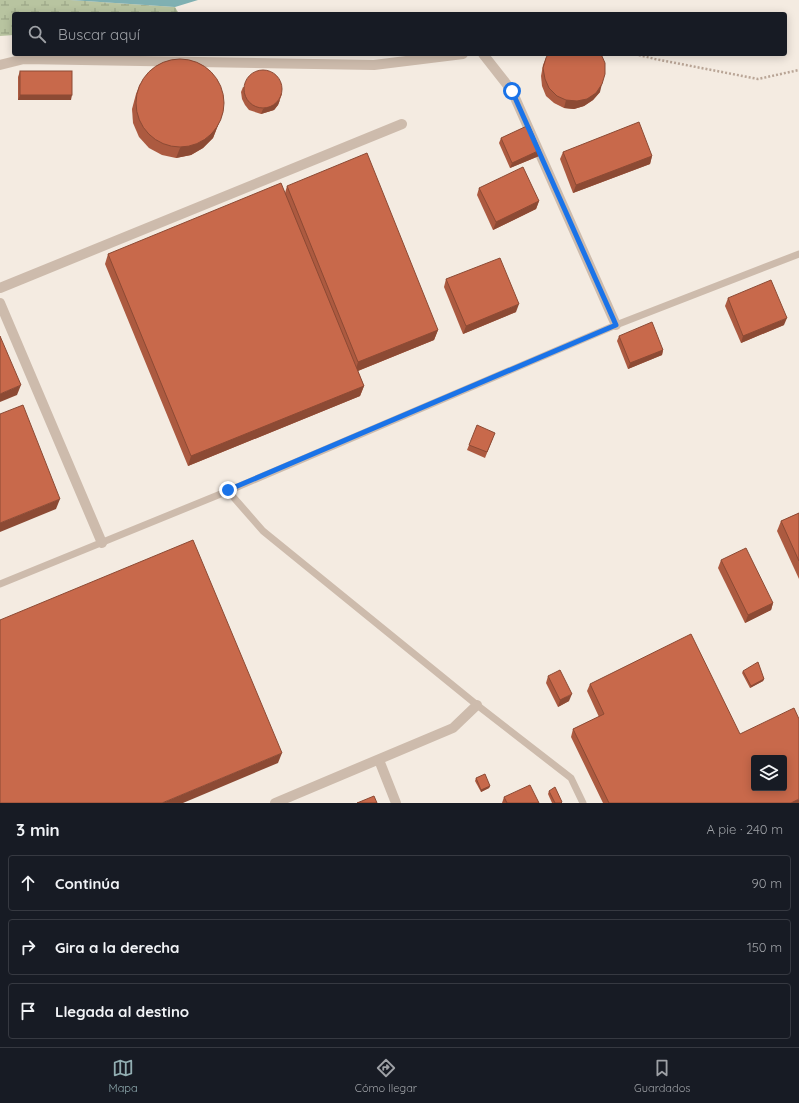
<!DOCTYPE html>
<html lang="es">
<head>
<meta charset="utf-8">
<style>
	:root { --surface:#171b24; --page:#20242c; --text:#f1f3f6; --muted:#9ea1a6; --line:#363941; --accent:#92aeb2 }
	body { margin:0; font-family:Quicksand,sans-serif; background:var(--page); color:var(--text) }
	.controls { position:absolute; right:12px; bottom:12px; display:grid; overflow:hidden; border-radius:4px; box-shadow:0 2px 10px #0003 }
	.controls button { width:36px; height:36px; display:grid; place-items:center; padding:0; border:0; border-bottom:1px solid var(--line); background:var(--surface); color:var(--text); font:20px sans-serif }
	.stop { position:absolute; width:12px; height:12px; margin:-9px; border:3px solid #1a73e8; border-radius:50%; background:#fff }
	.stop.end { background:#1a73e8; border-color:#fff; box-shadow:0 1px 4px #0008 }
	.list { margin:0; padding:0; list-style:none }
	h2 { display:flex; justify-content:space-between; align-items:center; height:52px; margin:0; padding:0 16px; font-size:17px }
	h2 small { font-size:13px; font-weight:400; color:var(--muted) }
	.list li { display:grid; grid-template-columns:26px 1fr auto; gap:12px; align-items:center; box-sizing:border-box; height:56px; margin:0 8px 8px; padding:0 8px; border:1px solid var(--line); border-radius:4px }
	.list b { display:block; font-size:15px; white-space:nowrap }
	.list em { font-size:13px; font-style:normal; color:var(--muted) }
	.icon { flex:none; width:22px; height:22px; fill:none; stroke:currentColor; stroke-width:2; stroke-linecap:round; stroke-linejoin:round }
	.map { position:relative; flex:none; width:799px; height:803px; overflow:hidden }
	.search { position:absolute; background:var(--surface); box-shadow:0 2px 10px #0003; left:12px; right:12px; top:12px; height:44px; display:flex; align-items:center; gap:10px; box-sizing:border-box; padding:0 14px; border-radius:4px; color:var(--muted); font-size:15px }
	.sheet { height:244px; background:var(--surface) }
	nav { display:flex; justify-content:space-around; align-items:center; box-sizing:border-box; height:56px; border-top:1px solid var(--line); background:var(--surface); font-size:11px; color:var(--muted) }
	nav a { display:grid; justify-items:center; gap:2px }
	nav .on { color:var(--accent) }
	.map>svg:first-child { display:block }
</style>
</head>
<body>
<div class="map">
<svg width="799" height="803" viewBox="0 0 799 803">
	<defs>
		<pattern id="wetland-marsh" width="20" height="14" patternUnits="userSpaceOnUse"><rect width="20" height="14" fill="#b8c4a0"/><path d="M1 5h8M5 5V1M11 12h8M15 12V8" fill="none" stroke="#97a083"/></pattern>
	</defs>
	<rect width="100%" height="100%" fill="#f4ebe1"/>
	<path fill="url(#wetland-marsh)" d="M 0,0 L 70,0 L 175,7 L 179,14 L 14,14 L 14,35 L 0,36 Z"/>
	<path fill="#7fb0b2" d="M 70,0 L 198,0 L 175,7 Z"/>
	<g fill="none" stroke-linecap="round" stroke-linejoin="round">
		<path stroke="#b9a596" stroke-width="2.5" stroke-dasharray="2 2" stroke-linecap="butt" d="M 635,54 L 655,59 L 758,79 L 799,70"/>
		<g stroke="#cdbbac" stroke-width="7">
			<path d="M 228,491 L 263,531 L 477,705 L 571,778 L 583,803"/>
			<path d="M 0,584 L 228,491 L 616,325 L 799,254"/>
		</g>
		<g stroke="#cdbbac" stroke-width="10">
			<path d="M 483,54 L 512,91 L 616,325"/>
			<path d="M 0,65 L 24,59 L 374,65 L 463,54"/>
			<path d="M 0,288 L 402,124"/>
			<path d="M 0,303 L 102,543"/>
			<path d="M 379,760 L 396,803"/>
			<path d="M 275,803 L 453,728 L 477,705"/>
		</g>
	</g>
	<g fill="#ac5a40">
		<path d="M 546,58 L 600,92 L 593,100 L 584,106 L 574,109 L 564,108 L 554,103 L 546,96 L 542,86 L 541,76 L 543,65 Z"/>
		<path d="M 20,71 L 71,100 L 18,100 L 18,77 Z"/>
		<path d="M 140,84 L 222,115 L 213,138 L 203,148 L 191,155 L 176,158 L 162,155 L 149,148 L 139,137 L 133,123 L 132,109 L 136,94 Z"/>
		<path d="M 243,87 L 282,94 L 278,105 L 274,110 L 261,114 L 249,110 L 245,105 L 242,99 L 241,92 Z"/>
		<path d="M 501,138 L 539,156 L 510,168 L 499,143 Z"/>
		<path d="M 563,152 L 652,156 L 650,164 L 573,193 L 560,159 Z"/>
		<path d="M 287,186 L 438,330 L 434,340 L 358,371 L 364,386 L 360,396 L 188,466 L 105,264 L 108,254 L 285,193 Z"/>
		<path d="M 479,188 L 539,201 L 536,209 L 493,230 L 477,195 Z"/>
		<path d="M 446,279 L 516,312 L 463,334 L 444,287 Z"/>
		<path d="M 728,298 L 784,325 L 741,343 L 725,306 Z"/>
		<path d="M 619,336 L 663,350 L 662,355 L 628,369 L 617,341 Z"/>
		<path d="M 493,438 L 485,458 L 467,450 L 469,445 Z"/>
		<path d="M 799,513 L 799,579 L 777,531 L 781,521 Z"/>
		<path d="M 721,560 L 773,603 L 771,610 L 745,623 L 718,568 Z"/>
		<path d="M 743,671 L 764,679 L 763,681 L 750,688 L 742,673 Z"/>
		<path d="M 548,676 L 569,701 L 558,707 L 546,683 Z"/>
		<path d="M 590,684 L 740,734 L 799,803 L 603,803 L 571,737 L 573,729 L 599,717 L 587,691 Z"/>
		<path d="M 476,778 L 490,786 L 489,788 L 481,792 L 475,781 Z"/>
		<path d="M 549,791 L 562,803 L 552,803 L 548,794 Z"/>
		<path d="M 504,797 L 539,803 L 502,803 Z"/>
	</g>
	<g fill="#8c4a34">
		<path d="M 602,84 L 600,92 L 593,100 L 584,106 L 574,109 L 564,108 L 566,100 Z"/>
		<path d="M 20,95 L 72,95 L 71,100 L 18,100 Z"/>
		<path d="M 280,100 L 278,105 L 274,110 L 261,114 L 263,109 Z"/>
		<path d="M 222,115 L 213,138 L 203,148 L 191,155 L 176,158 L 180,148 Z"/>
		<path d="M 540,150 L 539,156 L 510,168 L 512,163 Z"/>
		<path d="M 652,156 L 650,164 L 573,193 L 576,185 Z"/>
		<path d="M 539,201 L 536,209 L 493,230 L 496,222 Z"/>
		<path d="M 519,304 L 516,312 L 463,334 L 466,326 Z"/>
		<path d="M 787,318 L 784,325 L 741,343 L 743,336 Z"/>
		<path d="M 438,330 L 434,340 L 355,372 L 358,362 Z"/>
		<path d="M 663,350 L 662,355 L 628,369 L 630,363 Z"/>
		<path d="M 21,385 L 17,395 L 0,402 L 0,394 Z"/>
		<path d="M 364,386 L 360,396 L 188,466 L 191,456 Z"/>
		<path d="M 60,499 L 56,509 L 0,532 L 0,523 Z"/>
		<path d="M 773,603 L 771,610 L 745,623 L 748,615 Z"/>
		<path d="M 764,679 L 763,681 L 750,688 L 751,686 Z"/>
		<path d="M 572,694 L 569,701 L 558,707 L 560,700 Z"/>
		<path d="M 282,753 L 278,763 L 183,803 L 162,803 Z"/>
		<path d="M 490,786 L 489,788 L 481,792 L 481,790 Z"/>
		<path d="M 799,799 L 799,803 L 791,803 Z"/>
	</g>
	<g fill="#c8694b" stroke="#8c4a34" fill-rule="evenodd">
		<path d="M 548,54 L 601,54 L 605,63 L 605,74 L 602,84 L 596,93 L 587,99 L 577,101 L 566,100 L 557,96 L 549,88 L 545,79 L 543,68 L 546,58 Z"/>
		<circle cx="180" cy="103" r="44"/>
		<circle cx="263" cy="89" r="19"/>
		<rect x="20" y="71" width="52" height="24"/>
		<path d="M 639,122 L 652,156 L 576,185 L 563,152 Z"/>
		<path d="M 529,125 L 540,150 L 512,163 L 501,138 Z"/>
		<path d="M 367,153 L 438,330 L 358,362 L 287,186 Z"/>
		<path d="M 523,167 L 539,201 L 496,222 L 479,188 Z"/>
		<path d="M 281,183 L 364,386 L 191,456 L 108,254 Z"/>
		<path d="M 500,258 L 519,304 L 466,326 L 446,279 Z"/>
		<path d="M 771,280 L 787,318 L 743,336 L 728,298 Z"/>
		<path d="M 652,322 L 663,350 L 630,363 L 619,336 Z"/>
		<path d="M 0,336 L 21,385 L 0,394 Z"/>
		<path d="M 23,405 L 60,499 L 0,523 L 0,414 Z"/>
		<path d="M 477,425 L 495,433 L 487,452 L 469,445 Z"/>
		<path d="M 799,513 L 799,561 L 781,521 Z"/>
		<path d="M 193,540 L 282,753 L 162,803 L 0,803 L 0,620 Z"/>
		<path d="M 746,548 L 773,603 L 748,615 L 721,560 Z"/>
		<path d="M 691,634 L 740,734 L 794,708 L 799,719 L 799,799 L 791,803 L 609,803 L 573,729 L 604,714 L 590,684 ZM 754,758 L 784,758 L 784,788 L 754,788 Z"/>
		<path d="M 758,662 L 764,679 L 751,686 L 743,671 Z"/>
		<path d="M 560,670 L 572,694 L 560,700 L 548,676 Z"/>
		<path d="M 485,774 L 490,786 L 481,790 L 476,778 Z"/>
		<path d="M 530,785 L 539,803 L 507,803 L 504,797 Z"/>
		<path d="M 555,787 L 562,802 L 561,803 L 555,803 L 549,791 Z"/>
		<path d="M 374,796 L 377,803 L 357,803 Z"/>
	</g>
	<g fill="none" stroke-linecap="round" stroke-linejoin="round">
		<path stroke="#1a73e8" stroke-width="5" d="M 228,490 L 616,325 L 512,91"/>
	</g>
</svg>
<div class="controls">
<button><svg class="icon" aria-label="layers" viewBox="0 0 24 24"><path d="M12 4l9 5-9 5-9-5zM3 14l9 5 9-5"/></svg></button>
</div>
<div class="stop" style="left:512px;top:91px"></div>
<div class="stop end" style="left:228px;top:490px"></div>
<div class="search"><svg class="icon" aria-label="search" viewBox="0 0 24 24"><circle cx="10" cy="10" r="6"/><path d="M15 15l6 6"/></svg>Buscar aquí</div>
</div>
<section class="sheet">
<h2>3 min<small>A pie · 240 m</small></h2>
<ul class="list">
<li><svg class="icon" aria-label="ahead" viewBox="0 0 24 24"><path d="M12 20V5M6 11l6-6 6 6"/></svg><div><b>Continúa</b></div><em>90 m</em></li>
<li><svg class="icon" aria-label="right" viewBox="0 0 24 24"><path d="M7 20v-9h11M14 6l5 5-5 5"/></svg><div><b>Gira a la derecha</b></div><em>150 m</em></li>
<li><svg class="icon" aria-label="arrive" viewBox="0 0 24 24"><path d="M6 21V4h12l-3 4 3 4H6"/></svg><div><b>Llegada al destino</b></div></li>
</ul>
</section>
<nav>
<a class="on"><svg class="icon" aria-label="map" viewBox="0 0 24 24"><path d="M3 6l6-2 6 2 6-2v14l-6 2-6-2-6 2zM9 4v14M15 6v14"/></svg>Mapa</a>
<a><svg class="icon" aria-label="directions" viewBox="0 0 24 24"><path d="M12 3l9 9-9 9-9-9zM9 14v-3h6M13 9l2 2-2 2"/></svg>Cómo llegar</a>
<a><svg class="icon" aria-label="saved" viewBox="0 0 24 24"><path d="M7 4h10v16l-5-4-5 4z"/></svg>Guardados</a>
</nav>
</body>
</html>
